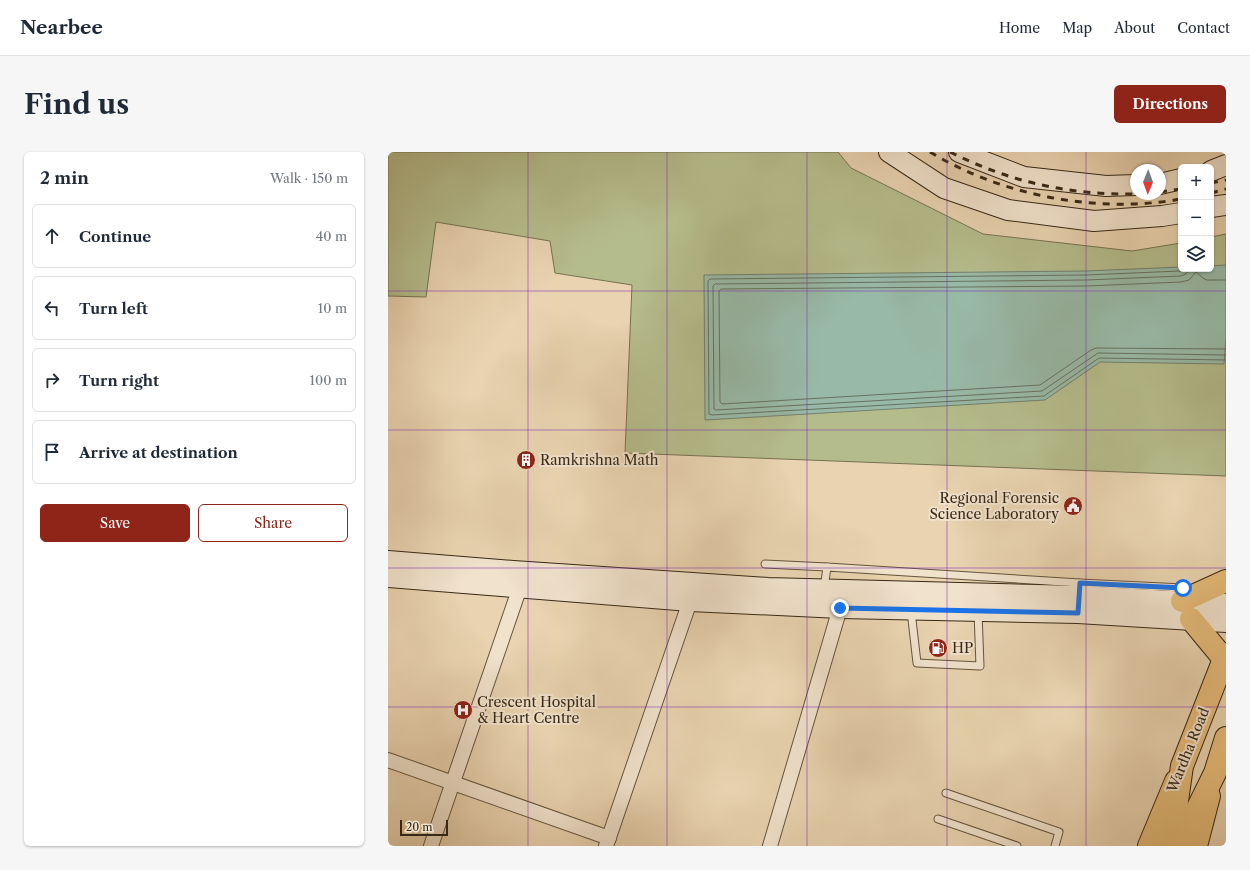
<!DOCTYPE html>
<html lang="en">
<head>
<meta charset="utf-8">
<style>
	:root { --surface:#fff; --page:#f6f6f7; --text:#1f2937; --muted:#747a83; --line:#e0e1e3; --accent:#8f2418 }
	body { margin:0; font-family:"Libre Caslon Text",serif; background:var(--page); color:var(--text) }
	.controls { position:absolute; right:12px; top:12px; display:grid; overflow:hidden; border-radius:6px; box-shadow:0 1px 3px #0004 }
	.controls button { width:36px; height:36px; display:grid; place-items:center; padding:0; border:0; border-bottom:1px solid var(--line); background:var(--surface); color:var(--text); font:20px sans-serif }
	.compass { position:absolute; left:742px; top:12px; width:36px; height:36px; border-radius:50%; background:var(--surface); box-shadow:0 1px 3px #0004; rotate:181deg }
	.scale { position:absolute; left:12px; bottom:10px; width:48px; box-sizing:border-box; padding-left:4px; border:2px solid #382917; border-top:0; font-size:11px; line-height:14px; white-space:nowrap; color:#382917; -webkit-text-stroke:3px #f1e2cc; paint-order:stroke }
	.stop { position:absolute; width:12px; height:12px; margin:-9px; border:3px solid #1a73e8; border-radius:50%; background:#fff }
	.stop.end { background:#1a73e8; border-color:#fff; box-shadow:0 1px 4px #0008 }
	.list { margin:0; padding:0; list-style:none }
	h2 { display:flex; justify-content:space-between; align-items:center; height:52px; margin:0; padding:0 16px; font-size:17px }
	h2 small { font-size:13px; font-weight:400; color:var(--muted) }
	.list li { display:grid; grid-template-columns:26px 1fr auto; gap:12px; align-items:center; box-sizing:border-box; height:64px; margin:0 8px 8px; padding:0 8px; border:1px solid var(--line); border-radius:6px }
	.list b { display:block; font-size:15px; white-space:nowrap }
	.list em { font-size:13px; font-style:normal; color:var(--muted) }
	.actions { display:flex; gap:8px; padding:12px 16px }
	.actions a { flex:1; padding:9px 0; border:1px solid var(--accent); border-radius:6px; text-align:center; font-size:14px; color:var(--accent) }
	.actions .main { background:var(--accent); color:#fff }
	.icon { flex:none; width:22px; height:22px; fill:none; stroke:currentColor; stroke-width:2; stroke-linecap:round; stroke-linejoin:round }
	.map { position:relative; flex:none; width:838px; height:694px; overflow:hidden; border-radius:6px }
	header { display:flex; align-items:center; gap:24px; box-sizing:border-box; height:56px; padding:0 20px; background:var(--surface); border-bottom:1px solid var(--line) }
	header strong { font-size:19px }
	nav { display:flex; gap:22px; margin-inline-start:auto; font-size:14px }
	.intro { display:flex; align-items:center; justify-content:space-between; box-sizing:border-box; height:96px; padding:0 24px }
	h1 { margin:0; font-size:28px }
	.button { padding:10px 18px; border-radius:6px; background:var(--accent); color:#fff; font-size:14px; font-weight:700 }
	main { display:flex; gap:24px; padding:0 24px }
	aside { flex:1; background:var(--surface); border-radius:6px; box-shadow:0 1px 3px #0004 }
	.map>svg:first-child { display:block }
</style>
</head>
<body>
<header>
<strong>Nearbee</strong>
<nav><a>Home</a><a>Map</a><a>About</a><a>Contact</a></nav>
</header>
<div class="intro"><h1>Find us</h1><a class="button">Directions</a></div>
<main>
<aside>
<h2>2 min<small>Walk · 150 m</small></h2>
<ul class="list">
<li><svg class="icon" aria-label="ahead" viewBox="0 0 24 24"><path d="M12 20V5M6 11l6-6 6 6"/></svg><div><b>Continue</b></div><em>40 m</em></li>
<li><svg class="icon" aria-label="left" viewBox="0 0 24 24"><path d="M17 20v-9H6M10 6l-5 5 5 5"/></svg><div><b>Turn left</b></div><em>10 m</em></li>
<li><svg class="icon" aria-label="right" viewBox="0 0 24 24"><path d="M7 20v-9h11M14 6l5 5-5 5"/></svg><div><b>Turn right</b></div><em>100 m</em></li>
<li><svg class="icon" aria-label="arrive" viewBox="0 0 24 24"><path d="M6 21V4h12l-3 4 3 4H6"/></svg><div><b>Arrive at destination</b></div></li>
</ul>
<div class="actions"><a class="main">Save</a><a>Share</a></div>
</aside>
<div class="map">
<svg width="838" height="694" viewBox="0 0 838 694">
	<rect width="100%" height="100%" fill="#e9d3b0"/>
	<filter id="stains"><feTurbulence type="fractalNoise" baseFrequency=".005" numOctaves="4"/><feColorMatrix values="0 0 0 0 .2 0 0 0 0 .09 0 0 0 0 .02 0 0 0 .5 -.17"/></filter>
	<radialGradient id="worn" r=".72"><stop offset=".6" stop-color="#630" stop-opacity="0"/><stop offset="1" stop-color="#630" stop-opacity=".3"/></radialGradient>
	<path fill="#b5bc8c" stroke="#767252" d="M 0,0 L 450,0 L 463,16 L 595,82 L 744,99 L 793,91 L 793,117 L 823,117 L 823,85 L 838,82 L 838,324 L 237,301 L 244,133 L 167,121 L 162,89 L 48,70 L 38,145 L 0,144 Z"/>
	<path fill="#98b9a7" stroke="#727f6d" d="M 838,113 L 838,185 L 836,212 L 712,210 L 657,248 L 317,268 L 316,123 L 698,119 L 793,115 L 793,117 L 823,117 L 823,114 Z"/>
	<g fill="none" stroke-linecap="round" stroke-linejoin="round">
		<g stroke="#68715f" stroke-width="1">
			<path d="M 796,117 L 792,119 L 698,123 L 322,127 L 320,129 L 321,262 L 324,263 L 656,244 L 711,206 L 838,208"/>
			<path d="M 802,117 L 798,122 L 793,124 L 698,128 L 327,132 L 325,134 L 326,257 L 328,258 L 654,239 L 710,201 L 838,203"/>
			<path d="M 838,128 L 819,128 L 815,126 L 808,120 L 801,128 L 793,130 L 698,134 L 333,137 L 331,139 L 332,250 L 334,252 L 652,233 L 703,198 L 708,196 L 838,197"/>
		</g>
		<defs>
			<g id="lane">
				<path d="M 377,412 L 439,415"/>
				<path d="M 692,434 L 692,431 L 795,436"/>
				<path d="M 436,437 L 439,415 L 692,431"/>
				<path d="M 523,459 L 529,511 L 592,514 L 590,460"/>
				<path d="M 558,641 L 671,680 L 667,694"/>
				<path d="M 550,667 L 629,694"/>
			</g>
			<g id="street">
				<path d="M 0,608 L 221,686"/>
				<path d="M 43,694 L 132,435 L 134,427"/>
				<path d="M 218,694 L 302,449 L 304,440"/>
				<path d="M 382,694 L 452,456"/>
			</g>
			<g id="secondary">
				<path d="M 501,0 L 556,36 L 620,58 L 706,69 L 774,64 L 793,61"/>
				<path d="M 571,0 L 636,25 L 718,34 L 748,33"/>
				<path d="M 823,19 L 838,13"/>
				<path d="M 772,32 L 793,27"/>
				<path d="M 823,55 L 838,53"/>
				<path d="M 0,409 L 125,419 L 380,436 L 691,444 L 838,452"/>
				<path d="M 0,425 L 302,449 L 452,456 L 690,461 L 838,470"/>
			</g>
			<g id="primary">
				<path d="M 761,694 L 788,629"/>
				<path d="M 808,694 L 821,644"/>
			</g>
			<g id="highway">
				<path d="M 794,449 L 838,429"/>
				<path d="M 803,467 L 836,507"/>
				<path d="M 776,694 L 787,663 L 794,614 L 838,502"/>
				<path d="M 791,694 L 827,621 L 838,586"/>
			</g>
		</defs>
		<use href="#lane" stroke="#64543d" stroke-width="9"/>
		<use href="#street" stroke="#64543d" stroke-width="16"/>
		<use href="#secondary" stroke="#382917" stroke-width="22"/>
		<use href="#primary" stroke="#382917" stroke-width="24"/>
		<use href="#highway" stroke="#382917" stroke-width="24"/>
		<use href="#lane" stroke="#f1e2cc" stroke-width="7"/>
		<use href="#street" stroke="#f1e2cc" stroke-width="14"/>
		<use href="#secondary" stroke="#f1e2cc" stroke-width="20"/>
		<use href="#primary" stroke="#e4ba78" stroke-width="22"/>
		<use href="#highway" stroke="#e4ba78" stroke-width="22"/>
		<g stroke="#382917" stroke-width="3" stroke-dasharray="7 7" stroke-linecap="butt">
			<path d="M 542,0 C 615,44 709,62 793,47"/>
			<path d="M 562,0 C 622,30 680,43 748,42"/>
			<path d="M 823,31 L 838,28"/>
			<path d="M 772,40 L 793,37"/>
			<path d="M 823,41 L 838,37"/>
		</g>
	</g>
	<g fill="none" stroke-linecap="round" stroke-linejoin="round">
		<path stroke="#1a73e8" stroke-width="5" d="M 452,456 L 690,461 L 692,431 L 795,436"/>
	</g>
	<path fill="none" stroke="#7b2cbf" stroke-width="1" stroke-opacity="0.55" d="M 140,0 L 140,694M 279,0 L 279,694M 419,0 L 419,694M 559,0 L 559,694M 698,0 L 698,694M 0,139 L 838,139M 0,278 L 838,278M 0,416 L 838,416M 0,555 L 838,555"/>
	<defs>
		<symbol id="building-disc" viewBox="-11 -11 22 22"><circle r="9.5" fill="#8f2418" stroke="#f1e2cc"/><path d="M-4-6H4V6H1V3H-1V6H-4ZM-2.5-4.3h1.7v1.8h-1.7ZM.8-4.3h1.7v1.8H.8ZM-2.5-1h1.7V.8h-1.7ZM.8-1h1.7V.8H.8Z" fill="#fff"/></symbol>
		<symbol id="civic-disc" viewBox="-11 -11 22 22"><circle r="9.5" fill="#8f2418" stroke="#f1e2cc"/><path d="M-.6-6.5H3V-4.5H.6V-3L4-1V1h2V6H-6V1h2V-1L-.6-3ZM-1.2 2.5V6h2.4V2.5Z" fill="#fff"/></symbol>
		<symbol id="fuel-disc" viewBox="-11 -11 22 22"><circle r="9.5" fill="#8f2418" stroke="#f1e2cc"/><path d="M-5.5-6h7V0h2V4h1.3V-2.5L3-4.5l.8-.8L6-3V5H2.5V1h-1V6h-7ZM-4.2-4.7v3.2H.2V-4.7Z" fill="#fff"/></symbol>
		<symbol id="hospital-disc" viewBox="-11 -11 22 22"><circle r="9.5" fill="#8f2418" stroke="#f1e2cc"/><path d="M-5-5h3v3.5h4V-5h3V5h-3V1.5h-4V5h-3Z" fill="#fff"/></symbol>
	</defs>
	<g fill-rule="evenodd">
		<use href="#building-disc" x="127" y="297" width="22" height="22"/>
		<use href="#civic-disc" x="674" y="343" width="22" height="22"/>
		<use href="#fuel-disc" x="539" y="485" width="22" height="22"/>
		<use href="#hospital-disc" x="64" y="547" width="22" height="22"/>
	</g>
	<g text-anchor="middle" stroke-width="4" stroke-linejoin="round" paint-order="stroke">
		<g font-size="14" fill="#382917" stroke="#f1e2cc" text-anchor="start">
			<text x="152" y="313">Ramkrishna Math</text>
			<text x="671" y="351" text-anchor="end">Regional Forensic<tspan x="671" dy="16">Science Laboratory</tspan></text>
			<text x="564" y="501">HP</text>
			<text x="89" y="555">Crescent Hospital<tspan x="89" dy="16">&amp; Heart Centre</tspan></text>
		</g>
		<g font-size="14" fill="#382917" stroke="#f1e2cc">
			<text transform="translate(800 598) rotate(-68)" y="5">Wardha Road</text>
		</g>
	</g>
	<rect width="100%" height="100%" filter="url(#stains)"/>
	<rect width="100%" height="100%" fill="url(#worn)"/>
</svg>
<div class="controls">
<button>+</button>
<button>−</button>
<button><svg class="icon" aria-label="layers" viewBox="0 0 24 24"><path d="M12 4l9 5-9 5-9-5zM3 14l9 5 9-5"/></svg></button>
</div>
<svg class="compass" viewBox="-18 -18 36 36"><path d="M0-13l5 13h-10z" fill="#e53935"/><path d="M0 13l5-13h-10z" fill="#747a83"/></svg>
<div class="scale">20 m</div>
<div class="stop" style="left:795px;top:436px"></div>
<div class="stop end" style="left:452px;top:456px"></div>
</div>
</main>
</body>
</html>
